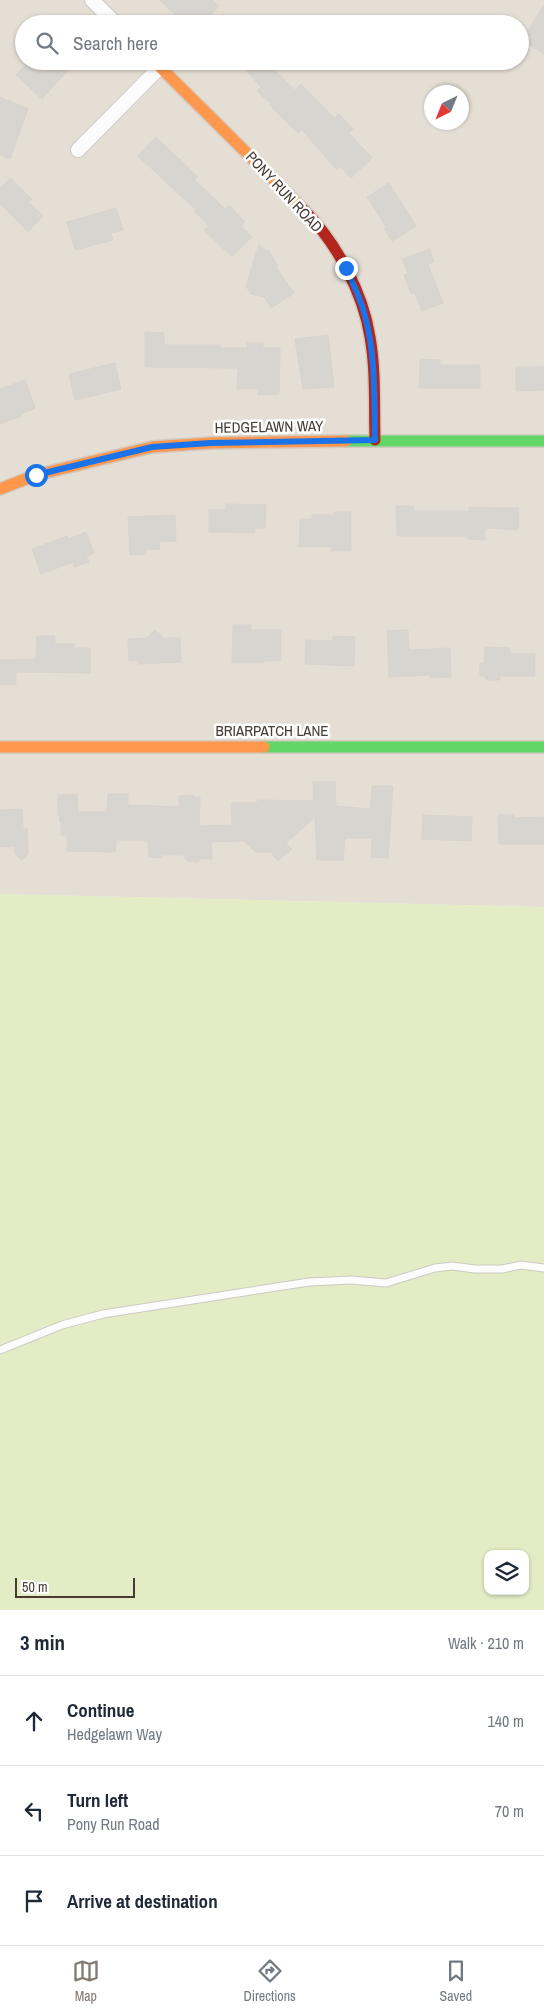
<!DOCTYPE html>
<html lang="en">
<head>
<meta charset="utf-8">
<style>
	:root { --surface:#fff; --page:#f2f2f3; --text:#1f2937; --muted:#747a83; --line:#e0e1e3; --accent:#827a73 }
	body { margin:0; font-family:"Archivo Narrow",sans-serif; background:var(--page); color:var(--text) }
	.controls { position:absolute; right:15px; bottom:15px; display:grid; overflow:hidden; border-radius:10px; box-shadow:0 1px 4px #0004 }
	.controls button { width:45px; height:45px; display:grid; place-items:center; padding:0; border:0; border-bottom:1px solid var(--line); background:var(--surface); color:var(--text); font:25px sans-serif }
	.compass { position:absolute; left:424px; top:85px; width:45px; height:45px; border-radius:50%; background:var(--surface); box-shadow:0 1px 4px #0004; rotate:223deg }
	.scale { position:absolute; left:15px; bottom:12px; width:120px; box-sizing:border-box; padding-left:5px; border:2px solid #473c34; border-top:0; font-size:14px; line-height:18px; white-space:nowrap; color:#473c34; -webkit-text-stroke:4px #fff; paint-order:stroke }
	.stop { position:absolute; width:15px; height:15px; margin:-11px; border:4px solid #1a73e8; border-radius:50%; background:#fff }
	.stop.end { background:#1a73e8; border-color:#fff; box-shadow:0 1px 5px #0008 }
	.list { margin:0; padding:0; list-style:none }
	h2 { display:flex; justify-content:space-between; align-items:center; height:65px; margin:0; padding:0 20px; font-size:21px }
	h2 small { font-size:16px; font-weight:400; color:var(--muted) }
	.list li { display:grid; grid-template-columns:32px 1fr auto; gap:15px; align-items:center; box-sizing:border-box; height:90px; padding:0 20px; border-top:1px solid var(--line) }
	.list b { display:block; font-size:19px; white-space:nowrap }
	.list p { margin:0; font-size:16px; white-space:nowrap; color:var(--muted) }
	.list em { font-size:16px; font-style:normal; color:var(--muted) }
	.icon { flex:none; width:28px; height:28px; fill:none; stroke:currentColor; stroke-width:2; stroke-linecap:round; stroke-linejoin:round }
	.map { position:relative; flex:none; width:544px; height:1610px; overflow:hidden }
	.search { position:absolute; background:var(--surface); box-shadow:0 1px 4px #0004; left:15px; right:15px; top:15px; height:55px; display:flex; align-items:center; gap:12px; box-sizing:border-box; padding:0 18px; border-radius:28px; color:var(--muted); font-size:19px }
	.sheet { height:335px; background:var(--surface) }
	nav { display:flex; justify-content:space-around; align-items:center; box-sizing:border-box; height:70px; border-top:1px solid var(--line); background:var(--surface); font-size:14px; color:var(--muted) }
	nav a { display:grid; justify-items:center; gap:2px }
	nav .on { color:var(--accent) }
	.map>svg:first-child { display:block }
</style>
</head>
<body>
<div class="map">
<svg width="544" height="1610" viewBox="0 0 544 1610">
	<rect width="100%" height="100%" fill="#f0ede8"/>
	<path fill="#e5ded5" fill-rule="evenodd" d="M 0,0 L 544,0 L 544,907 L 0,894 ZM 24,24 L 520,24 L 520,61 L 24,61 ZM 432,92 L 462,92 L 462,122 L 432,122 Z"/>
	<path fill="#e3ecc5" fill-rule="evenodd" d="M 0,894 L 544,907 L 544,1610 L 0,1610 ZM 488,1554 L 525,1554 L 525,1591 L 488,1591 Z"/>
	<g fill="#d8d4cf" stroke="#d9d3ce">
		<path d="M 160,0 L 213,0 L 219,6 L 202,24 L 184,24 Z"/>
		<path d="M 544,5 L 544,54 L 527,43 L 531,36 L 526,34 Z"/>
		<path d="M 29,61 L 76,61 L 42,99 L 16,75 Z"/>
		<path d="M 237,61 L 266,61 L 295,90 L 301,84 L 335,118 L 339,114 L 353,129 L 349,133 L 372,158 L 351,178 L 340,166 L 337,170 L 302,130 L 298,133 L 269,105 L 271,104 L 257,91 L 261,87 Z"/>
		<path d="M 0,97 L 28,109 L 10,159 L 0,155 Z"/>
		<path d="M 156,137 L 198,177 L 195,180 L 225,209 L 229,205 L 245,222 L 241,226 L 252,237 L 232,257 L 204,230 L 209,226 L 194,211 L 196,210 L 138,156 Z"/>
		<path d="M 10,178 L 32,199 L 28,202 L 43,216 L 28,232 L 0,204 L 0,188 Z"/>
		<path d="M 389,183 L 416,226 L 392,241 L 384,228 L 386,227 L 367,197 Z"/>
		<path d="M 116,208 L 123,230 L 111,233 L 113,240 L 75,250 L 67,222 Z"/>
		<path d="M 259,244 L 266,251 L 268,250 L 278,266 L 276,267 L 294,293 L 271,308 L 264,297 L 251,294 L 246,286 Z"/>
		<path d="M 430,249 L 434,262 L 428,264 L 443,303 L 422,311 L 415,293 L 411,294 L 404,275 L 408,273 L 402,259 Z"/>
		<path d="M 145,332 L 164,333 L 164,345 L 220,345 L 220,348 L 247,348 L 247,343 L 263,343 L 263,348 L 280,348 L 279,394 L 258,395 L 258,389 L 237,389 L 238,368 L 145,367 Z"/>
		<path d="M 328,335 L 334,387 L 303,389 L 295,339 Z"/>
		<path d="M 420,359 L 440,360 L 440,365 L 480,365 L 480,388 L 419,388 Z"/>
		<path d="M 115,363 L 121,389 L 75,400 L 69,374 Z"/>
		<path d="M 516,367 L 544,367 L 544,390 L 516,391 Z"/>
		<path d="M 25,380 L 35,408 L 21,414 L 22,416 L 0,424 L 0,389 Z"/>
		<path d="M 226,504 L 266,505 L 265,528 L 255,528 L 255,533 L 209,532 L 209,510 L 226,510 Z"/>
		<path d="M 396,506 L 414,506 L 414,511 L 469,511 L 469,507 L 519,508 L 518,530 L 485,528 L 485,540 L 468,539 L 468,536 L 397,536 Z"/>
		<path d="M 334,512 L 351,512 L 351,551 L 331,551 L 331,547 L 299,547 L 300,519 L 312,519 L 312,515 L 335,515 Z"/>
		<path d="M 175,515 L 176,541 L 159,542 L 160,549 L 145,550 L 145,554 L 130,555 L 128,517 Z"/>
		<path d="M 86,532 L 94,553 L 86,556 L 89,562 L 74,567 L 73,562 L 41,574 L 32,549 L 67,536 L 68,539 Z"/>
		<path d="M 233,625 L 251,625 L 251,630 L 281,630 L 281,661 L 264,661 L 264,663 L 232,663 Z"/>
		<path d="M 155,630 L 164,638 L 180,638 L 181,662 L 138,664 L 138,661 L 129,661 L 128,639 L 147,638 Z"/>
		<path d="M 408,630 L 409,650 L 450,648 L 451,677 L 431,678 L 431,675 L 389,677 L 387,631 Z"/>
		<path d="M 37,636 L 55,636 L 55,644 L 74,644 L 74,648 L 90,648 L 90,673 L 16,672 L 16,685 L 0,685 L 0,660 L 36,659 Z"/>
		<path d="M 333,636 L 355,637 L 354,666 L 305,664 L 306,640 L 333,641 Z"/>
		<path d="M 490,647 L 510,648 L 510,654 L 535,654 L 535,676 L 500,676 L 500,680 L 486,680 L 484,676 L 480,676 L 480,663 L 484,663 L 485,648 Z"/>
		<path d="M 313,782 L 335,782 L 336,806 L 370,809 L 372,786 L 393,786 L 388,858 L 371,857 L 372,838 L 345,838 L 343,860 L 317,860 L 315,817 L 286,843 L 292,849 L 278,861 L 271,852 L 255,852 L 244,841 L 211,842 L 212,859 L 200,859 L 198,862 L 188,861 L 182,855 L 162,855 L 161,858 L 149,857 L 148,842 L 144,842 L 144,840 L 116,840 L 115,852 L 67,851 L 67,835 L 61,835 L 61,822 L 59,821 L 60,815 L 58,815 L 58,795 L 77,794 L 78,812 L 107,812 L 108,794 L 128,794 L 128,805 L 179,807 L 179,796 L 194,795 L 193,797 L 200,797 L 199,826 L 232,825 L 231,803 L 256,803 L 258,800 L 314,801 Z"/>
		<path d="M 22,809 L 23,829 L 27,829 L 28,854 L 22,860 L 15,854 L 15,846 L 0,847 L 0,810 Z"/>
		<path d="M 423,815 L 472,817 L 471,841 L 422,839 Z"/>
		<path d="M 498,815 L 514,815 L 514,818 L 544,817 L 544,844 L 499,844 Z"/>
	</g>
	<g fill="none" stroke-linecap="round" stroke-linejoin="round">
		<defs>
			<path id="lane" d="M 0,1350 L 62,1325 L 103,1314 L 309,1282 L 351,1280 L 386,1283 L 435,1268 L 452,1266 L 475,1269 L 502,1269 L 521,1265 L 544,1268"/>
			<g id="street">
				<path d="M 92,0 L 116,24"/>
				<path d="M 78,150 L 160,67"/>
			</g>
			<g id="fast">
				<path d="M 346,441 L 544,441"/>
				<path d="M 264,747 L 544,747"/>
			</g>
			<g id="slow">
				<path d="M 154,61 L 304,210"/>
				<path d="M 0,489 L 36,475 L 152,447 L 210,443 L 346,441"/>
				<path d="M 0,747 L 264,747"/>
			</g>
			<path id="jam" d="M 304,210 C 336,242 363,292 370,337 C 376,371 374,406 375,440"/>
		</defs>
		<use href="#lane" stroke="#cdc9c4" stroke-width="9"/>
		<use href="#street" stroke="#cdc9c4" stroke-width="16"/>
		<use href="#fast" stroke="#d2cac0" stroke-width="14"/>
		<use href="#slow" stroke="#d2cac0" stroke-width="14"/>
		<use href="#jam" stroke="#d2cac0" stroke-width="14"/>
		<use href="#lane" stroke="#fdfcfc" stroke-width="7"/>
		<use href="#street" stroke="#fdfcfc" stroke-width="14"/>
		<use href="#fast" stroke="#63d668" stroke-width="11"/>
		<use href="#slow" stroke="#ff974d" stroke-width="11"/>
		<use href="#jam" stroke="#b3261e" stroke-width="11"/>
	</g>
	<g fill="none" stroke-linecap="round" stroke-linejoin="round">
		<path stroke="#1a73e8" stroke-width="6" d="M 36,475 L 152,447 L 210,443 L 375,440 C 374,399 376,356 365,316 C 361,299 353,284 346,268"/>
	</g>
	<g text-anchor="middle" stroke-width="5" stroke-linejoin="round" paint-order="stroke">
		<g font-size="15" fill="#473c34" stroke="#fff">
			<text transform="translate(284 192) rotate(47)" y="5">PONY RUN ROAD</text>
			<text transform="translate(269 427) rotate(-1)" y="5">HEDGELAWN WAY</text>
			<text x="272" y="736">BRIARPATCH LANE</text>
		</g>
	</g>
</svg>
<div class="controls">
<button><svg class="icon" aria-label="layers" viewBox="0 0 24 24"><path d="M12 4l9 5-9 5-9-5zM3 14l9 5 9-5"/></svg></button>
</div>
<svg class="compass" viewBox="-18 -18 36 36"><path d="M0-13l5 13h-10z" fill="#e53935"/><path d="M0 13l5-13h-10z" fill="#747a83"/></svg>
<div class="scale">50 m</div>
<div class="stop" style="left:36px;top:475px"></div>
<div class="stop end" style="left:346px;top:268px"></div>
<div class="search"><svg class="icon" aria-label="search" viewBox="0 0 24 24"><circle cx="10" cy="10" r="6"/><path d="M15 15l6 6"/></svg>Search here</div>
</div>
<section class="sheet">
<h2>3 min<small>Walk · 210 m</small></h2>
<ul class="list">
<li><svg class="icon" aria-label="ahead" viewBox="0 0 24 24"><path d="M12 20V5M6 11l6-6 6 6"/></svg><div><b>Continue</b><p>Hedgelawn Way</p></div><em>140 m</em></li>
<li><svg class="icon" aria-label="left" viewBox="0 0 24 24"><path d="M17 20v-9H6M10 6l-5 5 5 5"/></svg><div><b>Turn left</b><p>Pony Run Road</p></div><em>70 m</em></li>
<li><svg class="icon" aria-label="arrive" viewBox="0 0 24 24"><path d="M6 21V4h12l-3 4 3 4H6"/></svg><div><b>Arrive at destination</b></div></li>
</ul>
</section>
<nav>
<a class="on"><svg class="icon" aria-label="map" viewBox="0 0 24 24"><path d="M3 6l6-2 6 2 6-2v14l-6 2-6-2-6 2zM9 4v14M15 6v14"/></svg>Map</a>
<a><svg class="icon" aria-label="directions" viewBox="0 0 24 24"><path d="M12 3l9 9-9 9-9-9zM9 14v-3h6M13 9l2 2-2 2"/></svg>Directions</a>
<a><svg class="icon" aria-label="saved" viewBox="0 0 24 24"><path d="M7 4h10v16l-5-4-5 4z"/></svg>Saved</a>
</nav>
</body>
</html>
